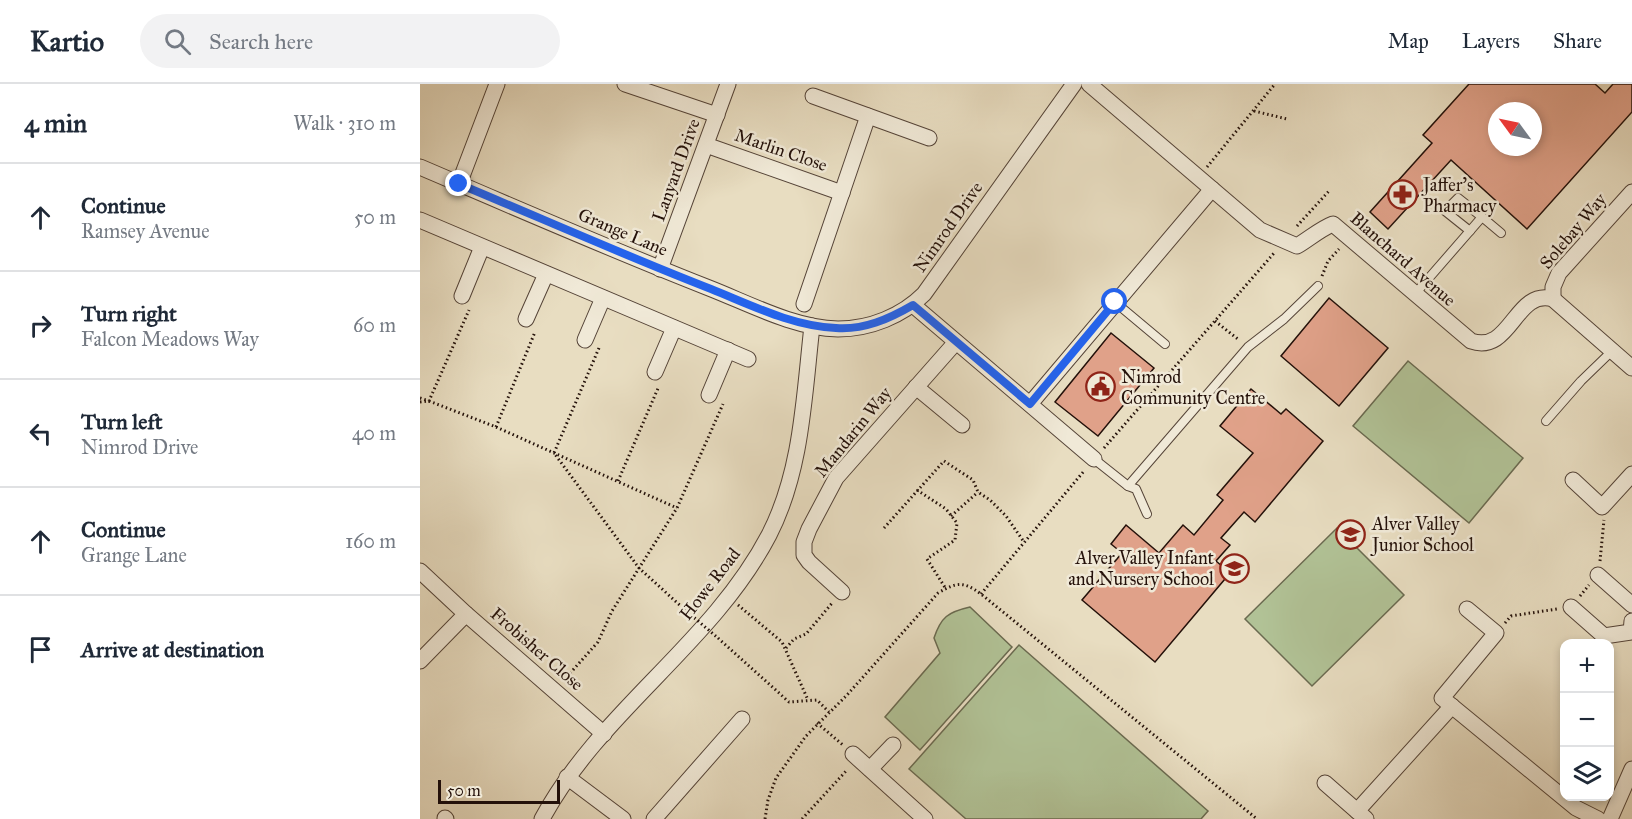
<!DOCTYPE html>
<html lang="en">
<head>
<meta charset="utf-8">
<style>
	:root { --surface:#fff; --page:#f2f2f3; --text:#1f2937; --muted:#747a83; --line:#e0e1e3 }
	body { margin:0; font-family:"IM FELL Great Primer",serif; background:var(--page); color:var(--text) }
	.controls { position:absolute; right:18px; bottom:18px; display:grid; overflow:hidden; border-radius:12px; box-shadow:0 3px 9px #0003 }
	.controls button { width:54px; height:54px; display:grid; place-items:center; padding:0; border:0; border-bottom:2px solid var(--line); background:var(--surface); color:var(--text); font:30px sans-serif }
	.compass { position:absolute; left:1068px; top:18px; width:54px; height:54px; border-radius:50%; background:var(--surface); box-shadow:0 3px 9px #0003; rotate:303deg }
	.scale { position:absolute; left:18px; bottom:15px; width:122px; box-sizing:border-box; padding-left:6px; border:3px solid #24110a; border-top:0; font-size:16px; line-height:21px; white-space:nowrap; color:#24110a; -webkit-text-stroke:4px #f0e9d7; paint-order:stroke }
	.stop { position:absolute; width:18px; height:18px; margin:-14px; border:4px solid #2563eb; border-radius:50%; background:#fff }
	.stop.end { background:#2563eb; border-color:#fff; box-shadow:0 2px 6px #0008 }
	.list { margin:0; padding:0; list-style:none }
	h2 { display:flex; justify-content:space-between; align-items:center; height:78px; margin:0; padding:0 24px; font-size:26px }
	h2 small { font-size:20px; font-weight:400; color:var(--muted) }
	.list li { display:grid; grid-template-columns:39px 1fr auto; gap:18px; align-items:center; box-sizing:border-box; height:108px; padding:0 24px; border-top:2px solid var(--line) }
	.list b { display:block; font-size:22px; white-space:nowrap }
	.list p { margin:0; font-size:20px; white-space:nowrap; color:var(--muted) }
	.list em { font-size:20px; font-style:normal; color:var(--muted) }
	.icon { flex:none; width:33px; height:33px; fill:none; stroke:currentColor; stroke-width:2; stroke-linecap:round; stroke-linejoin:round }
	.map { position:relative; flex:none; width:1212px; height:735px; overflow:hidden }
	header { display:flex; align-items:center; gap:36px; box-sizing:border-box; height:84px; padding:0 30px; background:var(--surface); border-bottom:2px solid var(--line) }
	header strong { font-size:28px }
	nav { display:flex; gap:33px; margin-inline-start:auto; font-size:21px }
	.search { width:420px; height:54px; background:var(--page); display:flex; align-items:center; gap:15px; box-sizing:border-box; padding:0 21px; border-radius:33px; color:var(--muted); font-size:22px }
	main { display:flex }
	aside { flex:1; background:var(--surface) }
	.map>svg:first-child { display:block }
</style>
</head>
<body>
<header>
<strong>Kartio</strong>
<div class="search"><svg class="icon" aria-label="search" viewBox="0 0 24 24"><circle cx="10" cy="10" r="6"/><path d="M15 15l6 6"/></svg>Search here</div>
<nav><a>Map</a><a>Layers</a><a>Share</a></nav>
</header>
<main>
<aside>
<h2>4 min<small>Walk · 310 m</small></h2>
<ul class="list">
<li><svg class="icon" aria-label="ahead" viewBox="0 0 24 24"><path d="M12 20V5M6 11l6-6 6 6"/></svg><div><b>Continue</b><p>Ramsey Avenue</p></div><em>50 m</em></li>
<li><svg class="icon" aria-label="right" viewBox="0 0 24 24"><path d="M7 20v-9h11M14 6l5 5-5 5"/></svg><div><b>Turn right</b><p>Falcon Meadows Way</p></div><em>60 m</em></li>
<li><svg class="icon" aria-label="left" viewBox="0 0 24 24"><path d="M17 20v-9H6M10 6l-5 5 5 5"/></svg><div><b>Turn left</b><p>Nimrod Drive</p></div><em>40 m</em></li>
<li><svg class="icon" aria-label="ahead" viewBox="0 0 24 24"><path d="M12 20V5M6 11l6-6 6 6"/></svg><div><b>Continue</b><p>Grange Lane</p></div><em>160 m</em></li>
<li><svg class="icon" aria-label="arrive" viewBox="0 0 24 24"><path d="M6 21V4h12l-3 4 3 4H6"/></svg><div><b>Arrive at destination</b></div></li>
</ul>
</aside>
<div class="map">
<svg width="1212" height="735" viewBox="0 0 1212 735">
	<rect width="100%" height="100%" fill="#e8ddc1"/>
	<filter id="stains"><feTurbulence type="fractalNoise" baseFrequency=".00333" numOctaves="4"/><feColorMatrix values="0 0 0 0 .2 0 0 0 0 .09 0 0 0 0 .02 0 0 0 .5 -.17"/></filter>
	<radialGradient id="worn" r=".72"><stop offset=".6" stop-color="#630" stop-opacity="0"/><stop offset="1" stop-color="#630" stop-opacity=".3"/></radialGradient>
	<g fill="#b1c296" stroke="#6a6a50" stroke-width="1.5">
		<path d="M 988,277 L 1103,374 L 1049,439 L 933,342 Z"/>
		<path d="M 917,444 L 984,511 L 892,602 L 825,535 Z"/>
		<path d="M 550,523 L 592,563 L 500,666 L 465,633 L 520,569 L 514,554 C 521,533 528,528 550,523 Z"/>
		<path d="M 599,561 L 788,727 L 781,735 L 546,735 L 489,685 Z"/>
	</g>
	<g fill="#e0a189" stroke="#24110a" stroke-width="1.5" fill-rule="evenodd">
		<path d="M 1049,0 L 1175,0 L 1185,9 L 1193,0 L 1212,0 L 1212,28 L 1107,145 L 1031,76 L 968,145 L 950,128 L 1012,59 L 1003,51 ZM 1077,27 L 1113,27 L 1113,63 L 1077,63 Z"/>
		<path d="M 909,214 L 968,264 L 919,322 L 861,272 Z"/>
		<path d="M 691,249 L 734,284 L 678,352 L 635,318 Z"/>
		<path d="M 831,305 L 861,330 L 866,325 L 903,357 L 835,438 L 824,428 L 801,454 L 810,461 L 796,477 L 810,489 L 735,578 L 662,516 L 702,469 L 691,460 L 706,441 L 739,469 L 763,441 L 774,451 L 803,416 L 797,411 L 833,369 L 800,342 Z"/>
	</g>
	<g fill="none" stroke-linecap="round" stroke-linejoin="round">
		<defs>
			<g id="service">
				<path d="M 1050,147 L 1025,127 L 1038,114 L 1062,133"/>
				<path d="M 995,210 L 1062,133 L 1081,149"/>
				<path d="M 696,219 L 745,260"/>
				<path d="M 1126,337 L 1161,297 L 1192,267"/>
				<path d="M 674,375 L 708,402 L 828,263 L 864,235 L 898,202"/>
				<path d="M 708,402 L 716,405 L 727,430"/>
			</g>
			<g id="minor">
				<path d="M 205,0 L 297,31"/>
				<path d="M 669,0 L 840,146 L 877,162 C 889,155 900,145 913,140 L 1051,257 C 1091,271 1095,204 1133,215 L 1212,284"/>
				<path d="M 393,12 L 509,54"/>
				<path d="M 286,61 L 422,109"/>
				<path d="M 0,83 C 96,124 192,166 289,204 C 330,220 374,244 418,245 C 450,245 482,232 504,210 L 654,0"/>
				<path d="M 39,100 L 77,0"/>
				<path d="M 0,136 L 328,275"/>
				<path d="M 240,185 L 308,0"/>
				<path d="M 42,212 L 62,163"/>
				<path d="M 1133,215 L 1133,203 L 1139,189 L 1212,108"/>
				<path d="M 384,220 L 448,32"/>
				<path d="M 493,221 L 674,375"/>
				<path d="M 106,235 L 126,190"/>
				<path d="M 165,256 L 183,214"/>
				<path d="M 235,288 L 254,244"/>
				<path d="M 496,303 L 542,341"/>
				<path d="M 289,311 L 308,266"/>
				<path d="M 610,320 L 792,105"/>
				<path d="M 1153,396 L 1182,423 L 1212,390"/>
				<path d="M 0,487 L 46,530"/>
				<path d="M 1178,491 L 1212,521"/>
				<path d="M 422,508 L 389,478 L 384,471 L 384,458 L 389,445 L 416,394 L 536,258"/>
				<path d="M 1151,523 L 1184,552 L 1211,548 L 1212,537"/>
				<path d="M 1047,525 L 1076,549 L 1022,614 L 1156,724 L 1178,735"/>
				<path d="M 0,577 L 46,530 L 184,650"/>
				<path d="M 433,670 L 505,735"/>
				<path d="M 450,685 L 473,661"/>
				<path d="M 147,693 L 203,735"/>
				<path d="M 905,699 L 946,735"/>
				<path d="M 937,727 L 1032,622"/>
				<path d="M 25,734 L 26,735"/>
				<path d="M 122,735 C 180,627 292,560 349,451 C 382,387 384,312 392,242"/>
				<path d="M 234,735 L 322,635"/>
				<path d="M 1190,735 L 1212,685"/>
			</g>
		</defs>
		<use href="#service" stroke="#554438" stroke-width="10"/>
		<use href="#minor" stroke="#554438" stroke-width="17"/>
		<g stroke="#24110a" stroke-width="3" stroke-dasharray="1.5 3" stroke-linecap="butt">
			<path d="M 834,27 L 867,35"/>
			<path d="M 787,83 L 855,0"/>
			<path d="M 877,142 L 909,107"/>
			<path d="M 902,192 L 908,177 L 919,165"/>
			<path d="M 795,237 L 819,256"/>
			<path d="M 179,264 L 134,369 L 219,484 L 264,525"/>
			<path d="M 0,314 L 9,317 L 49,226"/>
			<path d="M 0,318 L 9,317 L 76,343 L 257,424"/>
			<path d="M 76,343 L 115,248"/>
			<path d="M 684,364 L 855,168"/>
			<path d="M 198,397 L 239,302"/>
			<path d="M 497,406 L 526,425 L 537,439 L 535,456 L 507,475 L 526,505"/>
			<path d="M 531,432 L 558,408"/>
			<path d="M 464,444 L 524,377 L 553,396 L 558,408 L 570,416 L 586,432 L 604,458"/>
			<path d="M 1180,477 L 1184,436"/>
			<path d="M 561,510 L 664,387"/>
			<path d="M 1160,512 L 1169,501"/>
			<path d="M 318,521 L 362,558 L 388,616"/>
			<path d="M 1085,539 L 1091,532 L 1137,525"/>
			<path d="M 298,554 L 369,618 L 397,616 L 409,628"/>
			<path d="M 366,564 L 374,555 L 386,550 L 413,518"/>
			<path d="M 144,596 L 178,558 L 192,527 L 257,424 L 303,320"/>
			<path d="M 397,639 L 423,661"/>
			<path d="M 345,735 L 348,716 L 356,694 L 386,652 L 427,611 L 518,509 C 537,498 543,497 561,510 L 837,735"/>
			<path d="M 382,735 L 427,686"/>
		</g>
		<use href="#service" stroke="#f0e9d7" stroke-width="8"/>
		<use href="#minor" stroke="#f0e9d7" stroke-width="15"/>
		<path stroke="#24110a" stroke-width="3" stroke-dasharray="1.5 3" stroke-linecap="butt" d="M 264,525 L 298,554"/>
	</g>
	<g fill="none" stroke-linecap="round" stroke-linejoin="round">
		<path stroke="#2563eb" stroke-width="8" d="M 39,100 C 123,135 206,172 291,205 C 331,221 372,242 416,244 C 444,246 469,235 493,221 L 610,320 L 695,218"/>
	</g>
	<defs>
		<symbol id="pharmacy-ring" viewBox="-11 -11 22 22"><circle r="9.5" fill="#f0e9d7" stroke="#8f2418" stroke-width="1.5"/><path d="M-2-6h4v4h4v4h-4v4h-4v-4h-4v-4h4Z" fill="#8f2418"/></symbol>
		<symbol id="civic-ring" viewBox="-11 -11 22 22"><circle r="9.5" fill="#f0e9d7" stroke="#8f2418" stroke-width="1.5"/><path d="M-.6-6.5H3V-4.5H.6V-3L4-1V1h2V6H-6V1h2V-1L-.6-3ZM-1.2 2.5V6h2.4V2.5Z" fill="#8f2418"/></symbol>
		<symbol id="school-ring" viewBox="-11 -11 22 22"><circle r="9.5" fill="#f0e9d7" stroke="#8f2418" stroke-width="1.5"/><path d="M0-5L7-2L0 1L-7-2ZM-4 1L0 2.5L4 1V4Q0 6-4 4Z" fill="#8f2418"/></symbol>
	</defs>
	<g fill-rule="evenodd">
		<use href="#pharmacy-ring" x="966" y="94" width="33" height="33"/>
		<use href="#civic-ring" x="664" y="286" width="33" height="33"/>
		<use href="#school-ring" x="914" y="434" width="33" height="33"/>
		<use href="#school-ring" x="798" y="468" width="33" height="33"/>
	</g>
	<g text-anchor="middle" stroke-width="5" stroke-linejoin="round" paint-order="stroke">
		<g font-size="18" fill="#24110a" stroke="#f0e9d7">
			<text transform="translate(361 66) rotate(19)" y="6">Marlin Close</text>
			<text transform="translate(256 86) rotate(-70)" y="6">Lanyard Drive</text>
			<text transform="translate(528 143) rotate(-55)" y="6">Nimrod Drive</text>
			<text transform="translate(1153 147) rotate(-50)" y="6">Solebay Way</text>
			<text transform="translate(203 148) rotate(23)" y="6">Grange Lane</text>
			<text transform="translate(983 175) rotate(41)" y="6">Blanchard Avenue</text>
			<text transform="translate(433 348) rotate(-51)" y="6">Mandarin Way</text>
			<text transform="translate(290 500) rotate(-52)" y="6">Howe Road</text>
			<text transform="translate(117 565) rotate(41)" y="6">Frobisher Close</text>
		</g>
		<g font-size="18" fill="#24110a" stroke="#f0e9d7" text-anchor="start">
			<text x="1003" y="107">Jaffer's<tspan x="1003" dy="21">Pharmacy</tspan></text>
			<text x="701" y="299">Nimrod<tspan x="701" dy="21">Community Centre</tspan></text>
			<text x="952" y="446">Alver Valley<tspan x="952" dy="21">Junior School</tspan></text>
			<text x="794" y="480" text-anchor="end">Alver Valley Infant<tspan x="794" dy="21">and Nursery School</tspan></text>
		</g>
	</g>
	<rect width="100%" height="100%" filter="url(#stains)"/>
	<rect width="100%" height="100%" fill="url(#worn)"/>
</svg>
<div class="controls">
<button>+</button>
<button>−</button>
<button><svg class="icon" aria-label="layers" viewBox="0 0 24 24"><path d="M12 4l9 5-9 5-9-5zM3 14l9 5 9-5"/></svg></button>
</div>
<svg class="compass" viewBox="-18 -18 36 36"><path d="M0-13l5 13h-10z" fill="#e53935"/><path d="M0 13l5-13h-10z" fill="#747a83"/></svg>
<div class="scale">50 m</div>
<div class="stop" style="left:695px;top:218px"></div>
<div class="stop end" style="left:39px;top:100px"></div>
</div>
</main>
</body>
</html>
